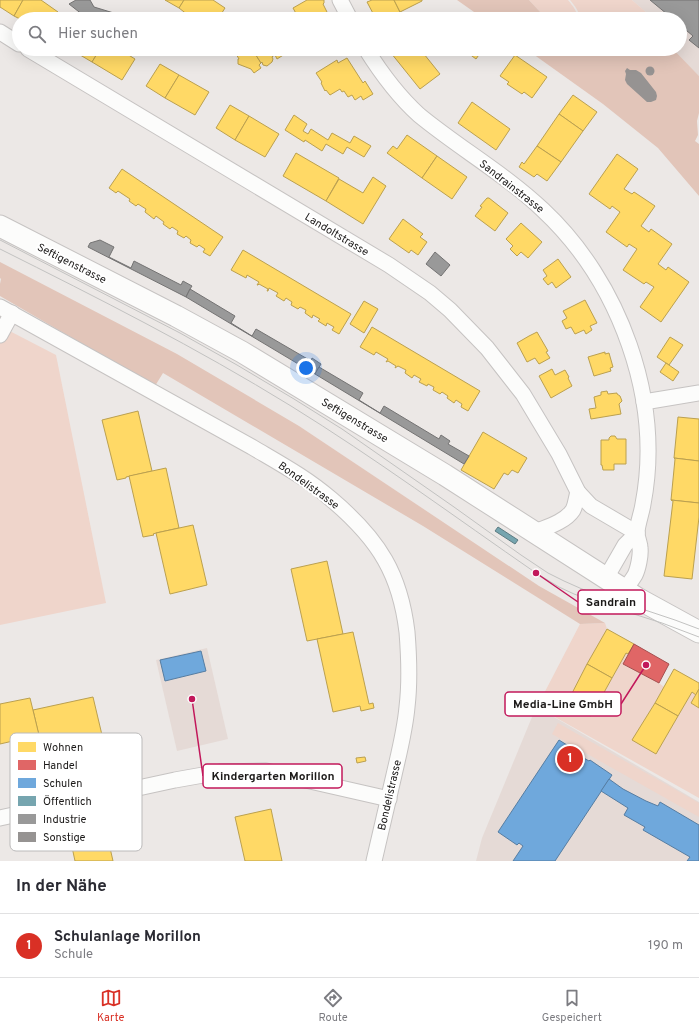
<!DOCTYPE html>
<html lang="de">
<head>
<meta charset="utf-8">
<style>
	:root { --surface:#fff; --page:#f2f2f3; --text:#2b2b33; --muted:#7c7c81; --line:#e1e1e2; --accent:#d93025 }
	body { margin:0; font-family:Overpass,sans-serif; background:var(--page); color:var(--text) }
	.you { position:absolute; left:306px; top:368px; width:14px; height:14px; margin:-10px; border:3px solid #fff; border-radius:50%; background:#1a73e8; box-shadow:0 0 0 6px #1a73e833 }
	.badge { display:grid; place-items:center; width:26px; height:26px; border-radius:50%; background:var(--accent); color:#fff; font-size:13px; font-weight:700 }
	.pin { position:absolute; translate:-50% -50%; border:2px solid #fff; box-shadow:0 1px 4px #0006 }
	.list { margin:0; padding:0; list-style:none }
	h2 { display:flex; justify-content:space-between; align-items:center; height:52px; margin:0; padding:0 16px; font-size:17px }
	h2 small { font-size:13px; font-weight:400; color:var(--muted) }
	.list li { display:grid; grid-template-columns:26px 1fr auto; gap:12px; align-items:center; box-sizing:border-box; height:64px; padding:0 16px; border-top:1px solid var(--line) }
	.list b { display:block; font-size:15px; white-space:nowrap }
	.list p { margin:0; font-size:13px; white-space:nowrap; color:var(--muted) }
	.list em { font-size:13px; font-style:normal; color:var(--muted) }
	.icon { flex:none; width:22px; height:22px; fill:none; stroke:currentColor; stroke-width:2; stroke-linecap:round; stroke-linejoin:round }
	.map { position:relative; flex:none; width:699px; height:861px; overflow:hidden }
	.search { position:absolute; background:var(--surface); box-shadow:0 4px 16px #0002; left:12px; right:12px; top:12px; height:44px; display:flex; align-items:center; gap:10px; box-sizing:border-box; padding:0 14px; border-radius:22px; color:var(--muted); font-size:15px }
	.sheet { height:116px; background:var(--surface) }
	nav { display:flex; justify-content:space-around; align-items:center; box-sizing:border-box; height:56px; border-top:1px solid var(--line); background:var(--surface); font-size:11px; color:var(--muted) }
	nav a { display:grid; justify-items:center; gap:2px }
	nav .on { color:var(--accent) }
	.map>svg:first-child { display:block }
</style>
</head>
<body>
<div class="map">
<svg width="699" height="861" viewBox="0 0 699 861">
	<rect width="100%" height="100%" fill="#ece8e6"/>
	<g fill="#e5dad6">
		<path d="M 632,0 L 699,0 L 699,76 L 673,49 L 680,49 L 680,19 L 654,19 Z"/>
		<path d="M 207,648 L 228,739 L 177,751 L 156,660 Z"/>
		<path d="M 537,707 L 699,802 L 699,861 L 476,861 L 482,838 L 532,717 Z"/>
	</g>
	<g fill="#efd5cb">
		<path d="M 529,0 L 568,0 C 573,6 577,11 578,19 L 548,19 L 542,14 Z"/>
		<path d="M 570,0 L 632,0 L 654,19 L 580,19 C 579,11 575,6 570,0 Z"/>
		<path d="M 0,326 L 56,355 L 106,603 L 0,625 Z"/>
		<path d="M 605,623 L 607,629 L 567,703 L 591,716 L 626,653 L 628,654 L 623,664 L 659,683 L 664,687 L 633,740 L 656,754 L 692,692 L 696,695 L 691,703 L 699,708 L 699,798 L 537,707 L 580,624 Z"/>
		<path d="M 558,723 L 699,803 L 699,817 L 552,734 Z"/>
	</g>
	<g fill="#e2c5b9">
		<path d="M 457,0 L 529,0 L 542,14 L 548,19 L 484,19 Z"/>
		<path d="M 526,49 L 590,49 L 593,50 L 594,49 L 673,49 L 699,76 L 699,113 L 697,121 L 698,135 L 695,141 L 699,144 L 699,196 L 658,148 L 603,104 Z"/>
		<path d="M 0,262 L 177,354 L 299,426 L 539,586 L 605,623 L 580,624 L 423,526 L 163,373 L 155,386 L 0,296 L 0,284 L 1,279 L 0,278 Z"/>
	</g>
	<g fill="#ffd966" stroke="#bba04f">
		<path d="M 0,0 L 23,0 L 14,16 L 0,7 Z"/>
		<path d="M 23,0 L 41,0 L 58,12 L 54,19 L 20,19 L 14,16 Z"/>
		<path d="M 165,0 L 184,0 L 179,8 Z"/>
		<path d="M 184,0 L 213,0 L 225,8 L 218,19 L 193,19 L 179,8 Z"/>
		<path d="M 307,0 L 324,0 L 324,3 L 323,4 L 328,14 L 321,18 L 322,19 L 299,19 L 293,8 Z"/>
		<path d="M 372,0 L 394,0 L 400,12 L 388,19 L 376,19 L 367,2 Z"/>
		<path d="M 394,0 L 422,0 L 422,1 L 400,12 Z"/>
		<path d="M 70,49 L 100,49 L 92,62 Z"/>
		<path d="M 100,49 L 119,49 L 135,59 L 122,80 L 92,62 Z"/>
		<path d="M 240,49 L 252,49 L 261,63 L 259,65 L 261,68 L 254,73 L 251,69 L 238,64 L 238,59 L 239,59 L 236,54 L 241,51 Z"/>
		<path d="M 252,49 L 269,49 L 273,56 L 272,57 L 273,59 L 272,62 L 267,66 L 263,65 L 262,62 L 261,63 Z"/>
		<path d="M 269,49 L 285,49 L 283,50 L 285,54 L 277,59 L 275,55 L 273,56 Z"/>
		<path d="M 396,49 L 420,49 L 440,74 L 420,89 L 391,53 Z"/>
		<path d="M 458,49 L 483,49 L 476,59 L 468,53 L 467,55 Z"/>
		<path d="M 515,55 L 547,77 L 532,98 L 524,92 L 522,94 L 507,84 L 509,82 L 500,76 Z"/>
		<path d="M 347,58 L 363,83 L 365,81 L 373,94 L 363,100 L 361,96 L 355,100 L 352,95 L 348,97 L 344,91 L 342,92 L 340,89 L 330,95 L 326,90 L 325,91 L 321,83 L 322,82 L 316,73 L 337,60 L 338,63 Z"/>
		<path d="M 160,64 L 179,75 L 165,98 L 146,86 Z"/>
		<path d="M 179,75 L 209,92 L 195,115 L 165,98 Z"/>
		<path d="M 573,95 L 597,112 L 583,131 L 559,114 Z"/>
		<path d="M 472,102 L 510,129 L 496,150 L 458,123 Z"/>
		<path d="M 230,105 L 249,116 L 235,140 L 216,128 Z"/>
		<path d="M 559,114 L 583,131 L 561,162 L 537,146 Z"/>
		<path d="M 294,115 L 307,124 L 303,131 L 308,134 L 311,129 L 328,140 L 332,133 L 350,143 L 354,136 L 371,146 L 364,157 L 347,147 L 343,154 L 326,144 L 322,151 L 305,140 L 304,142 L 285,130 Z"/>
		<path d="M 249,116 L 279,134 L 265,157 L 235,140 Z"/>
		<path d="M 407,135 L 437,156 L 422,178 L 387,153 L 393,146 L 397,149 Z"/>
		<path d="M 537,146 L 561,162 L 547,181 L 537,174 L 534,177 L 519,167 L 522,162 L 524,164 Z"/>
		<path d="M 296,153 L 339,178 L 326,201 L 283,176 Z"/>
		<path d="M 617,154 L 638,169 L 624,189 L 632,194 L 634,192 L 655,206 L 641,226 L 649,232 L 651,229 L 672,244 L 658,264 L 666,270 L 668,267 L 689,282 L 661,322 L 640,307 L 654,287 L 646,282 L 644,284 L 623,270 L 637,249 L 629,244 L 627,247 L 606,232 L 620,212 L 612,206 L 610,209 L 589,194 Z"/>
		<path d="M 437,156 L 467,177 L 452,199 L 422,178 Z"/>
		<path d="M 122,169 L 223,237 L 210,256 L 203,252 L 205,249 L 199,245 L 197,247 L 190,243 L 191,240 L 186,236 L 184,238 L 177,234 L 178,231 L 172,227 L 170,229 L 163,224 L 164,222 L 156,216 L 154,219 L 145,212 L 146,209 L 138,204 L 136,206 L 129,201 L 130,199 L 118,191 L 116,193 L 109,188 Z"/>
		<path d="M 373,177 L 386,186 L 363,224 L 326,201 L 339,179 L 363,193 Z"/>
		<path d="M 487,198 L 489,198 L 508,213 L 495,231 L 475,216 L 482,207 L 480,206 Z"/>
		<path d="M 403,219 L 423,234 L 420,237 L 427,242 L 418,255 L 411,250 L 409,253 L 389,239 Z"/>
		<path d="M 521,223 L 542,242 L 528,258 L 521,252 L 517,256 L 510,249 L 513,246 L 506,239 Z"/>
		<path d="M 243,250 L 351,314 L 339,334 L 332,330 L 334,327 L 327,323 L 326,326 L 318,321 L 320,319 L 313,315 L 312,318 L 305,313 L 306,310 L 300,307 L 298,309 L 291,305 L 292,302 L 286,298 L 284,301 L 276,296 L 278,293 L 269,288 L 268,291 L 267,291 L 268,289 L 259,284 L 258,285 L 257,285 L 259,282 L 247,275 L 246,278 L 231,270 Z"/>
		<path d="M 558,259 L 571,277 L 556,288 L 552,282 L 548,285 L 543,279 L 547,276 L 543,270 Z"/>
		<path d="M 585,300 L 597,323 L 590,326 L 592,330 L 586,334 L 584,330 L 575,334 L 571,327 L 566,329 L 562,321 L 567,318 L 563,311 Z"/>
		<path d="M 364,301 L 378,309 L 364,333 L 350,324 Z"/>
		<path d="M 372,327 L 480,391 L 468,411 L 461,407 L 462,404 L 456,400 L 454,403 L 447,398 L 448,396 L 442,392 L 440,394 L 433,390 L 434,387 L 428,384 L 427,386 L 419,382 L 421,379 L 414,375 L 412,378 L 405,373 L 406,370 L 398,366 L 395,368 L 396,366 L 388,361 L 386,362 L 388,359 L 376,352 L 374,355 L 360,347 Z"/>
		<path d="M 537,332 L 548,351 L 546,352 L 550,358 L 539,364 L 535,358 L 527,362 L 517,343 L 529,336 Z"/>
		<path d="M 670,337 L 683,345 L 669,365 L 657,357 Z"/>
		<path d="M 605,352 L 605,354 L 609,353 L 613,367 L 610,368 L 611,371 L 594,376 L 588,357 Z"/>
		<path d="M 666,363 L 679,372 L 673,381 L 660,372 Z"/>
		<path d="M 552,369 L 555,375 L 565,370 L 569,377 L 568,378 L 572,386 L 551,398 L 539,376 Z"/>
		<path d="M 607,391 L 608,394 L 617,393 L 617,394 L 620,396 L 622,401 L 619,404 L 621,414 L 591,419 L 589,409 L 596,408 L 594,397 L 601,395 L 601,392 Z"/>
		<path d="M 138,411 L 152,471 L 126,477 L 126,478 L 117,480 L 102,420 Z"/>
		<path d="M 678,417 L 699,419 L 699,461 L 674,458 Z"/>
		<path d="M 483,432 L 527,458 L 518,473 L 512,470 L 508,475 L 504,473 L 494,489 L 461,470 Z"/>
		<path d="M 611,436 L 615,436 L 617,439 L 626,439 L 626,464 L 614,464 L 614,470 L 603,470 L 602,465 L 601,465 L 601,440 L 609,440 L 609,438 Z"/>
		<path d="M 674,458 L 699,461 L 699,503 L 671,500 L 675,459 Z"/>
		<path d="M 166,468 L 179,528 L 156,533 L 153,534 L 154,535 L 143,537 L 129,476 Z"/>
		<path d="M 671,500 L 699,503 L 699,517 L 692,579 L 664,576 L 673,501 Z"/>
		<path d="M 193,525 L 207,585 L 170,594 L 156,533 Z"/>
		<path d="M 327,561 L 343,634 L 307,641 L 291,569 Z"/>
		<path d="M 607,629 L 634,644 L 628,654 L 626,653 L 612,678 L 587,664 Z"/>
		<path d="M 353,632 L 369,704 L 373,703 L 374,708 L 361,711 L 360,706 L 333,712 L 317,639 Z"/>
		<path d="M 587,664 L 612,678 L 591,716 L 567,703 Z"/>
		<path d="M 674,669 L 699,683 L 699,689 L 696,695 L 692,692 L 678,716 L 655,703 Z"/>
		<path d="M 699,689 L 699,708 L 691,703 Z"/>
		<path d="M 93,697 L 102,735 L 42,749 L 33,710 Z"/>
		<path d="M 30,698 L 39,735 L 0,744 L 0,704 Z"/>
		<path d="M 655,703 L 678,716 L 656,754 L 632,740 Z"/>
		<path d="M 365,757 L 366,761 L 357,763 L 356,758 Z"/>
		<path d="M 271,809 L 282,861 L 245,861 L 235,817 Z"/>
		<path d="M 108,839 L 113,861 L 75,861 L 72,847 Z"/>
	</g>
	<path fill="#e06666" stroke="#a54f4f" d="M 634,644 L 669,664 L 659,683 L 623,664 Z"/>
	<g fill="#6fa8dc" stroke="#567da2">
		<path d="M 201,651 L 206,671 L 165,681 L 160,660 Z"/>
		<path d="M 559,740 L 583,755 L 582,757 L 589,761 L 590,760 L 612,775 L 555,861 L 513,861 L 523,846 L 519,843 L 517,845 L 498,832 Z"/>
		<path d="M 609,779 L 623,789 L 646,801 L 658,806 L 660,802 L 699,825 L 699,861 L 687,861 L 690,857 L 643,830 L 645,827 L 624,815 L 628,808 L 601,791 Z"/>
	</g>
	<path fill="#76a5af" stroke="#5b7b82" d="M 498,527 L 518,540 L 515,544 L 495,531 Z"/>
	<g fill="#999" stroke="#747373">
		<path d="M 76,0 L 90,0 L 94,7 L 117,14 L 115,19 L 88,19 L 69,4 Z"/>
		<path d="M 650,0 L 698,0 L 699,1 L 699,48 L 689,40 L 693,36 L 680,25 L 680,19 L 673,19 Z"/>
		<path d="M 100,240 L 114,247 L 109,257 L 131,268 L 134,261 L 181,285 L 183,281 L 192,286 L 190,289 L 186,297 L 88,247 L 90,243 Z"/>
		<path d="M 435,252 L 450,265 L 441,276 L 426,264 Z"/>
		<path d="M 190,289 L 235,316 L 231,323 L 252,336 L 256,329 L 311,361 L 312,358 L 321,364 L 315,374 L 186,297 Z"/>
		<path d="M 319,367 L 363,393 L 359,400 L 380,413 L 384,406 L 439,439 L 441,435 L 450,441 L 448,444 L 469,456 L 464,464 L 315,374 Z"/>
	</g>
	<g fill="#969392">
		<circle cx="650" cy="71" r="4.5"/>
		<path d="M 627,68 L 630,70 L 636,70 L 641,73 L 656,92 L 657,96 L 656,100 L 651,102 L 647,102 L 627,84 L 625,80 L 626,74 L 625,71 Z"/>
	</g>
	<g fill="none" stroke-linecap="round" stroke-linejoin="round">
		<defs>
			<g id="minor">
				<path d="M 340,0 L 350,19"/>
				<path d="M 0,32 L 19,44"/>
				<path d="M 28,49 L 389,265 L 430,293 L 450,310 L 487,348 L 523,394 L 559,454 L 578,492 L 591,506 L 637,533"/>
				<path d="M 366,49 C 381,73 398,96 419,115 C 459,148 505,174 543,210 C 620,282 663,400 643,504 C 642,512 637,525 637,533 C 637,538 640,543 640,548 C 641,555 638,569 635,575 C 632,580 628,585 625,590"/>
				<path d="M 0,307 L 252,447 C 279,463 307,478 331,499 C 350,515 372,537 385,560 C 397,581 404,607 407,632 C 409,657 410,682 407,707 C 405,730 399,753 394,775 C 387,804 381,832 374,861"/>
				<path d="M 0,335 L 12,313"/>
				<path d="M 644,402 L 699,393"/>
				<path d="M 535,532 C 547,527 565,522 573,510 C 576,504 576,498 578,492"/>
				<path d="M 606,578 L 625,545 L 637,533"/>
				<path d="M 0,818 L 175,780 L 220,772 L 266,771 L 389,799"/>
			</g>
			<path id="secondary" d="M 0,226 L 176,316 L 242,352 L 445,475 L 637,598 L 699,632"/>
		</defs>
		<use href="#minor" stroke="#c6c3c2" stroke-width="17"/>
		<use href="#secondary" stroke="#c6c3c2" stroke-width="23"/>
		<use href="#minor" stroke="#fcfcfb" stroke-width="15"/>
		<use href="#secondary" stroke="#fcfcfb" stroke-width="21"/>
		<g stroke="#c2c2c1" stroke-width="1">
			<path d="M 0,240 L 180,333 L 237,365 L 294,399 L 342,429 L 454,507 L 521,555 L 548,573 L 564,581 L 582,589 L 675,620 L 699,629"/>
			<path d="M 0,249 C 98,298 197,348 291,406 C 375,458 455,517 536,573 L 559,587 L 574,594 L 599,603 L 662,623 L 699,637"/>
		</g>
	</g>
	<g text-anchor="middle" stroke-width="4" stroke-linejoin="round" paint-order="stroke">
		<g font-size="11" fill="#1c1a19" stroke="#fff">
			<text transform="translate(512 186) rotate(38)" y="4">Sandrainstrasse</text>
			<text transform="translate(337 234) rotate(31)" y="4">Landoltstrasse</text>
			<text transform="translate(72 263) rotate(27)" y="4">Seftigenstrasse</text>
			<text transform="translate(355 420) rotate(31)" y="4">Seftigenstrasse</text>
			<text transform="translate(309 485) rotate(36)" y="4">Bondelistrasse</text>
			<text transform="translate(389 795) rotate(-77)" y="4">Bondelistrasse</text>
		</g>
	</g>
	<rect x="10" y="733" width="132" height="118" rx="6" fill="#fff" stroke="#bbbaba" stroke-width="1"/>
	<rect x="18" y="742" width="18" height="10" fill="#ffd966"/>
	<rect x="18" y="760" width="18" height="10" fill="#e06666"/>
	<rect x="18" y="778" width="18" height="10" fill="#6fa8dc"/>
	<rect x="18" y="796" width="18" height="10" fill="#76a5af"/>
	<rect x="18" y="814" width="18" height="10" fill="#999"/>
	<rect x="18" y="832" width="18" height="10" fill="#969392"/>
	<g font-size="11" fill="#1c1a19">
		<text x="43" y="751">Wohnen</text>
		<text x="43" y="769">Handel</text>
		<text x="43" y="787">Schulen</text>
		<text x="43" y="805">Öffentlich</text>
		<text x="43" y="823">Industrie</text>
		<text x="43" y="841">Sonstige</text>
	</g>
	<path fill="none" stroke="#c2185b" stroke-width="1.5" d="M536 573L578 602M646 665L621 704M192 699L203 776"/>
	<g fill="#c2185b" stroke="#fff" stroke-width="1.5">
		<circle cx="536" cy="573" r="4"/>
		<circle cx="646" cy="665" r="4"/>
		<circle cx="192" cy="699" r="4"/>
	</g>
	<g fill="#fff" stroke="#c2185b" stroke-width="1.5">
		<rect x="578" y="590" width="67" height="24" rx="4"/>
		<rect x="505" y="692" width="116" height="24" rx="4"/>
		<rect x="203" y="764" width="139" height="24" rx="4"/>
	</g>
	<g font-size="12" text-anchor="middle" font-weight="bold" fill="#1c1a19">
		<text x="611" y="606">Sandrain</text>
		<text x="563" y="708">Media-Line GmbH</text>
		<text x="273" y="780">Kindergarten Morillon</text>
	</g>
</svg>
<div class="you"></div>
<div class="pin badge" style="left:570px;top:759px">1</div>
<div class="search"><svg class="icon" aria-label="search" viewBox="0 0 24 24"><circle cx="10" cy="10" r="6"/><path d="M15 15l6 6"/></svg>Hier suchen</div>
</div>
<section class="sheet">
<h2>In der Nähe<small></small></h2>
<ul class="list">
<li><span class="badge">1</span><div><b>Schulanlage Morillon</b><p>Schule</p></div><em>190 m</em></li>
</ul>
</section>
<nav>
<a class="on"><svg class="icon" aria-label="map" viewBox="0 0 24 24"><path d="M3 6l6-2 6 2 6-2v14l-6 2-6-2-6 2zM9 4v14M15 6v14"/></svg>Karte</a>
<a><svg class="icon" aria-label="directions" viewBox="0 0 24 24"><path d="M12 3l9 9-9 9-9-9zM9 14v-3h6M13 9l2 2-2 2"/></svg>Route</a>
<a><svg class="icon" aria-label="saved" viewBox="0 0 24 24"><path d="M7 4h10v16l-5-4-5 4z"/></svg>Gespeichert</a>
</nav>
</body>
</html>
